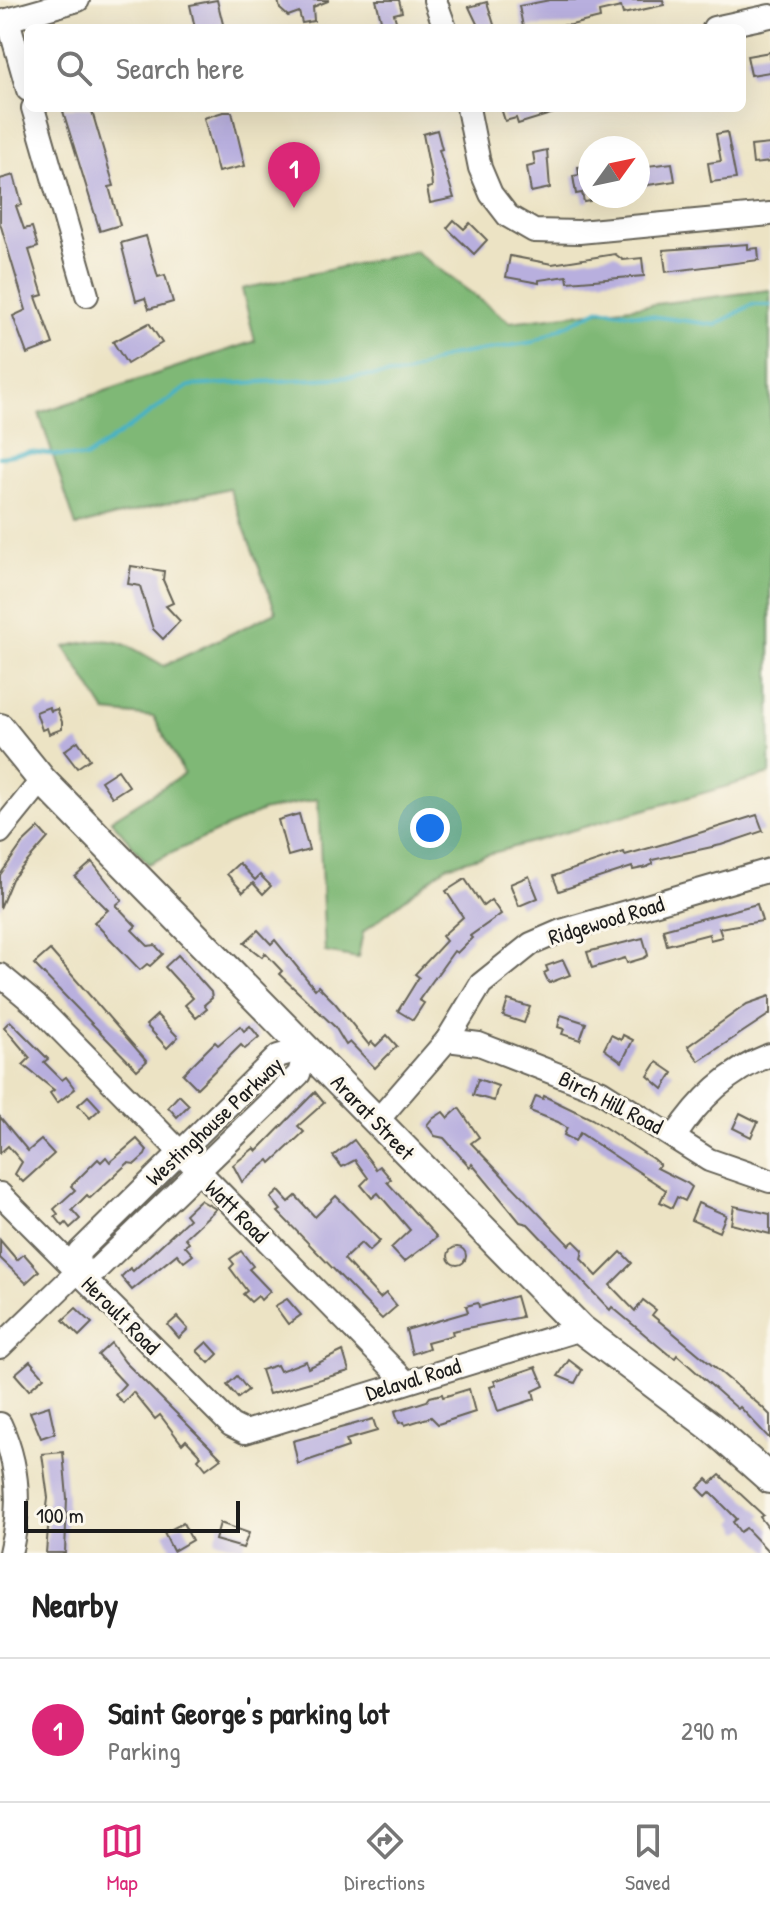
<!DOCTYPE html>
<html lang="en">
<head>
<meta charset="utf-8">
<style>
	:root { --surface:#fff; --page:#f2f2f2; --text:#222; --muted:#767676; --line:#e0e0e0; --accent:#db2777 }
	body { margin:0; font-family:"Patrick Hand",sans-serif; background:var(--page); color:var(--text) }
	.compass { position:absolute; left:578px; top:136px; width:72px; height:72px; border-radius:50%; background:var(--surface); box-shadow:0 8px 32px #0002; rotate:57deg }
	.scale { position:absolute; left:24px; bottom:20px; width:216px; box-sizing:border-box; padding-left:8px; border:4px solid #1c1c1c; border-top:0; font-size:22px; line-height:28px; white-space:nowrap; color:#1c1c1c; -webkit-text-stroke:6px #fbf7ec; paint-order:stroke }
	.you { position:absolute; left:430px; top:828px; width:28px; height:28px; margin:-20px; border:6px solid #fff; border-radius:50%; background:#1a73e8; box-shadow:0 0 0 12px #1a73e833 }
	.badge { display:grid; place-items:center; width:52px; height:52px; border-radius:50%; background:var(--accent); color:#fff; font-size:26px; font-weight:700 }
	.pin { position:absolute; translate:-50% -66px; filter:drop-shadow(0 2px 4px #0008) }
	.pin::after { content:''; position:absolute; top:42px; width:28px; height:24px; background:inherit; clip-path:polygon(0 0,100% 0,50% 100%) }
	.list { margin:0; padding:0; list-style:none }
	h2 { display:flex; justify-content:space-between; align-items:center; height:104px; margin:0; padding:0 32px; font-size:34px }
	h2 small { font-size:26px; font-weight:400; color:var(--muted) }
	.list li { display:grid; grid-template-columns:52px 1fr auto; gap:24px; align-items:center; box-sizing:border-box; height:144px; padding:0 32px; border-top:2px solid var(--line) }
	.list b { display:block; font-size:30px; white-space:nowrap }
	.list p { margin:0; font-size:26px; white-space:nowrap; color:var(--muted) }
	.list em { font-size:26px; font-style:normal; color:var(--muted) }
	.icon { flex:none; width:44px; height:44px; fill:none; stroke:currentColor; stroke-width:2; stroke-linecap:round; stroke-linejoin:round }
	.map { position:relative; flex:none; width:770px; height:1553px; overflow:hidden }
	.search { position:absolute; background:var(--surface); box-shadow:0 8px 32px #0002; left:24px; right:24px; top:24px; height:88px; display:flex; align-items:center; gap:20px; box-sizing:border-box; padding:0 28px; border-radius:12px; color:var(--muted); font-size:30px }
	.sheet { height:248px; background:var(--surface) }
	nav { display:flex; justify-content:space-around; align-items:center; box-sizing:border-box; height:112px; border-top:2px solid var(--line); background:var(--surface); font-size:22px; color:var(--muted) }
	nav a { display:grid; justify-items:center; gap:4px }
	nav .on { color:var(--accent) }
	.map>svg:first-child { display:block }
</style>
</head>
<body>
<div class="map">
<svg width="770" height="1553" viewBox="0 0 770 1553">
	<rect width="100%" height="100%" fill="#fbf7ec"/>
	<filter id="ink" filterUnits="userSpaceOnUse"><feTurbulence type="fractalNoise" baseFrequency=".0125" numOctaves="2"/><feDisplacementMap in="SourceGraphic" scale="16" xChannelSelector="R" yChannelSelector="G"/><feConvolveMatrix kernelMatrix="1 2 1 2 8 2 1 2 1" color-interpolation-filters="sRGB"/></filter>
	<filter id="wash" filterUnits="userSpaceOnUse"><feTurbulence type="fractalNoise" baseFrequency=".006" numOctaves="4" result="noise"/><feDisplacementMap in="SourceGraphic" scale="32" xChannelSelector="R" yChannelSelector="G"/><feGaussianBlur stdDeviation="1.8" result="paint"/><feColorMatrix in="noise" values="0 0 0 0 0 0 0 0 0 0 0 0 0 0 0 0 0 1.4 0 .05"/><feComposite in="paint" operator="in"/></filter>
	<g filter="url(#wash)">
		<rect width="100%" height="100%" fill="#ece3c4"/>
		<path fill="#7fb876" stroke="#4e6a49" stroke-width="2" d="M 415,251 L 510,322 L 770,290 L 770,774 L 447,866 L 363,932 L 358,958 L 325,952 L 318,799 L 262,811 L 148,864 L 111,820 L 184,774 L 154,717 L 106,712 L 65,647 C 114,633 123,642 164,666 L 276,612 L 229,488 L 76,526 L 39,413 L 255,341 L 242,289 Z"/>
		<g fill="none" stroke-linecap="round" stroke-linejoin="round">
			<path stroke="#47b2c5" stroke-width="4" d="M 0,457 L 30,452 L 85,458 L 189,386 L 406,374 L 448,356 L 533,342 L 600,309 L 716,325 L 751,305 L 770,305"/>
		</g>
		<g id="blocks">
			<g fill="#b8afde">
				<path d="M 217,0 L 224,28 L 195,28 L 190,5 Z"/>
				<path d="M 278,0 L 328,0 L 328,1 L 313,7 L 314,21 L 302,23 L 299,12 L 288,16 L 280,9 Z"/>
				<path d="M 376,0 L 399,0 L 402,12 L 394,14 L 398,28 L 383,28 Z"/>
				<path d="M 550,0 L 663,0 L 664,5 L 623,14 L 621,7 L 599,12 L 600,18 L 571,25 L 523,27 L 519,6 Z"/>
				<path d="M 487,2 L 495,28 L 479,28 L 469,7 Z"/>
				<path d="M 770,52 L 770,72 L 751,75 L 747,56 Z"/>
				<path d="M 62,108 L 91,108 L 114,186 L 109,187 L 120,225 L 100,231 Z"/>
				<path d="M 501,108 L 554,108 L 554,113 L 518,124 L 516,118 L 505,121 Z"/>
				<path d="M 223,112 L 232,112 L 245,166 L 218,172 L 204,118 Z"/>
				<path d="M 437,130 L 442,149 L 439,150 L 454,198 L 430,203 L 427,188 L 432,187 L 431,176 L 423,134 Z"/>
				<path d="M 727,132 L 736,179 L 711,182 L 708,163 L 721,161 L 716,134 Z"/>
				<path d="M 770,144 L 770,162 L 753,164 L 751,146 Z"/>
				<path d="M 547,150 L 550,188 L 531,192 L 527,167 L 535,165 L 533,153 Z"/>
				<path d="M 672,163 L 675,181 L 641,186 L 638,167 Z"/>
				<path d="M 589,166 L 590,201 L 584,202 L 582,193 L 576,194 L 573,176 L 579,175 L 578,167 Z"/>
				<path d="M 14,175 L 22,205 L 16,206 L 24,229 L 32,227 L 38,247 L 29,250 L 43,295 L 36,297 L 53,344 L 27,354 L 13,316 L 26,310 L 0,223 L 0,179 Z"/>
				<path d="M 454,220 L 464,229 L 470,223 L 487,240 L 474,254 L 447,228 Z"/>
				<path d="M 146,236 L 158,277 L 165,275 L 173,302 L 149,309 L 145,298 L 136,301 L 121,243 Z"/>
				<path d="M 748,244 L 748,249 L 758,248 L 759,260 L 666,272 L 663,250 Z"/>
				<path d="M 615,254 L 623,260 L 642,258 L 644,276 L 568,282 L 567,276 L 539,280 L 539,283 L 506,277 L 510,256 L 552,264 Z"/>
				<path d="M 149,323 L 162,343 L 127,364 L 113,342 Z"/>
				<path d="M 131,566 L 164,571 L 163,580 L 173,603 L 166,606 L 180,621 L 163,639 L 153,629 L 140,586 L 128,584 Z"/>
				<path d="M 49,707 L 51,711 L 57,709 L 62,722 L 62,729 L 49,734 L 47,728 L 42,730 L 36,712 Z"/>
				<path d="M 78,741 L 90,759 L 77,768 L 64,751 Z"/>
				<path d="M 118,770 L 129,786 L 112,797 L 101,781 Z"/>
				<path d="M 299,814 L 309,850 L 288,856 L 278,820 Z"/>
				<path d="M 757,815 L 763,831 L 721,845 L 652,860 L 653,864 L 647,867 L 633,870 L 632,867 L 559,891 L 553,876 L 624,852 L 625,855 L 667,843 Z"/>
				<path d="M 39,828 L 48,838 L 12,879 L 0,908 L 0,875 L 22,844 Z"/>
				<path d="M 92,862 L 122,900 L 116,905 L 136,926 L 132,930 L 148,946 L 155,945 L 163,954 L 150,966 L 147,964 L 140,970 L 94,922 L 108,910 L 75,877 Z"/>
				<path d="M 239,863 L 255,880 L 260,875 L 271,886 L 263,894 L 253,883 L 243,892 L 227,874 Z"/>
				<path d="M 529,876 L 538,898 L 519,906 L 510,884 Z"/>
				<path d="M 465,879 L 483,906 L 491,900 L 501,914 L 470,936 L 472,938 L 457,953 L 454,951 L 419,1000 L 424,1003 L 413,1020 L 398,1011 L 419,977 L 415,974 L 446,941 L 442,936 L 463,917 L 446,891 Z"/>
				<path d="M 757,904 L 762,921 L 719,928 L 722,937 L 710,940 L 709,934 L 667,945 L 663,929 Z"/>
				<path d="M 258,930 L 271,944 L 275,940 L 315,989 L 318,986 L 335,1003 L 369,1045 L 372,1042 L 376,1046 L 387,1035 L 397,1046 L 375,1068 L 350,1042 L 346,1045 L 335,1027 L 279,974 L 282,971 L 265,953 L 262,957 L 244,943 Z"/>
				<path d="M 643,938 L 648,955 L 644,958 L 627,963 L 625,958 L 592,968 L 587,952 Z"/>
				<path d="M 50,950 L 147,1061 L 137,1070 L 34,964 Z"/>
				<path d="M 178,955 L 211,992 L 212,998 L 204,1005 L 207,1009 L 196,1018 L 185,1005 L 193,998 L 165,967 Z"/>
				<path d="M 563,960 L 570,975 L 549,983 L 544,973 L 548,971 L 546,966 Z"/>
				<path d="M 770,996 L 770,1014 L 699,1061 L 688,1046 L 747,1004 Z"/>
				<path d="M 508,1000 L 530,1007 L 524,1023 L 503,1016 Z"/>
				<path d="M 157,1015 L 178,1037 L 167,1048 L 146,1025 Z"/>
				<path d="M 561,1015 L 586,1023 L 580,1040 L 562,1034 L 564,1029 L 558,1027 Z"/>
				<path d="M 10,1021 L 48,1059 L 44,1062 L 62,1080 L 66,1077 L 75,1089 L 57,1103 L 50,1093 L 54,1090 L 23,1065 L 30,1058 L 4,1027 Z"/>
				<path d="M 240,1026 L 244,1031 L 250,1026 L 259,1037 L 245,1049 L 241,1045 L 197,1088 L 183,1074 L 215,1042 L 218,1045 Z"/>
				<path d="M 611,1035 L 621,1040 L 623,1035 L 633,1040 L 622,1062 L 604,1049 Z"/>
				<path d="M 657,1062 L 673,1073 L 663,1089 L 648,1076 Z"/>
				<path d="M 478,1079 L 498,1086 L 494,1101 L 473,1095 Z"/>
				<path d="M 315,1092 L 324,1103 L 298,1126 L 304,1132 L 271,1163 L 269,1160 L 242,1182 L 233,1165 L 254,1148 L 257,1151 Z"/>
				<path d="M 179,1095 L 189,1105 L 177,1117 L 168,1107 Z"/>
				<path d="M 88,1096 L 100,1109 L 90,1118 L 78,1105 Z"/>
				<path d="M 536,1096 L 543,1099 L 544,1096 L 592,1119 L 653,1159 L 660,1165 L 657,1168 L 687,1183 L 692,1187 L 685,1201 L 677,1197 L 672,1208 L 660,1202 L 666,1190 L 580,1133 L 575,1141 L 564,1135 L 567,1128 L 558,1122 L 530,1111 Z"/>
				<path d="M 459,1108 L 479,1137 L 471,1143 L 569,1245 L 574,1241 L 583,1250 L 581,1259 L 597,1276 L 621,1252 L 632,1263 L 610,1285 L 635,1311 L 643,1300 L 656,1310 L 652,1315 L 762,1407 L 770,1415 L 770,1439 L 740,1407 L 738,1409 L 677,1355 L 675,1358 L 668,1354 L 612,1307 L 610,1310 L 528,1224 L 520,1222 L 472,1164 L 470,1167 L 444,1138 L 435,1136 L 427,1125 L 431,1120 L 443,1112 L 448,1118 Z"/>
				<path d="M 740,1113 L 758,1122 L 751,1137 L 733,1128 Z"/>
				<path d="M 0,1117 L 28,1151 L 41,1140 L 54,1154 L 23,1182 L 15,1174 L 22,1162 L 8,1146 L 0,1153 Z"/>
				<path d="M 137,1139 L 147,1150 L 145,1155 L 135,1164 L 128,1163 L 90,1198 L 87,1195 L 72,1210 L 80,1219 L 70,1228 L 66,1223 L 63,1226 L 55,1216 L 58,1214 L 54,1209 L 75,1190 L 71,1186 L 98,1159 L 101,1162 L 106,1157 L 110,1162 Z"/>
				<path d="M 354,1140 L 376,1169 L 380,1166 L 391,1179 L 387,1182 L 437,1237 L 404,1262 L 391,1248 L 410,1230 L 378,1193 L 372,1198 L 361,1185 L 368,1178 L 355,1160 L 342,1167 L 333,1156 Z"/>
				<path d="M 279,1191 L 289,1202 L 296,1196 L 315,1217 L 336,1196 L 380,1241 L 369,1251 L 361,1243 L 344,1259 L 380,1298 L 386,1293 L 397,1306 L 382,1319 L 379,1316 L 278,1212 L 281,1210 L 271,1198 Z"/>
				<path d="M 200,1200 L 216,1209 L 185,1238 L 189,1243 L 185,1246 L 193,1255 L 184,1262 L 177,1254 L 132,1290 L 121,1277 L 130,1268 L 133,1271 L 189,1219 L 185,1214 Z"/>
				<path d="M 698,1203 L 726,1215 L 719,1232 L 691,1220 Z"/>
				<path d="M 734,1206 L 770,1214 L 770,1234 L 731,1224 Z"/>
				<path d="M 0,1240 L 17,1260 L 24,1254 L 39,1271 L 26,1283 L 0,1258 Z"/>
				<circle cx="457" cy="1256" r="9"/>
				<path d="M 241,1251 L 253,1266 L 249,1269 L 270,1291 L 261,1300 L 258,1296 L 251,1302 L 243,1294 L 247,1291 L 230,1268 L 234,1264 L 230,1259 Z"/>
				<path d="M 516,1296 L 522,1317 L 452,1331 L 453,1335 L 427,1342 L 429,1348 L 412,1354 L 406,1330 L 468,1312 L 466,1306 L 478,1303 L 479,1307 Z"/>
				<path d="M 287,1299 L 301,1315 L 288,1324 L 275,1306 Z"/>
				<path d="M 76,1308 L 92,1323 L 79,1336 L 63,1320 Z"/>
				<path d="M 177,1317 L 188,1329 L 179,1338 L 168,1325 Z"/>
				<path d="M 207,1342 L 218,1354 L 209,1363 L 197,1351 Z"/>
				<path d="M 111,1343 L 125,1362 L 221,1458 L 206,1469 L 198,1459 L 201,1456 L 186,1440 L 182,1444 L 160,1415 L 155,1419 L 133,1392 L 123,1403 L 115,1395 L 125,1384 L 98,1355 Z"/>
				<path d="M 343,1351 L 349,1371 L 269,1394 L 261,1370 L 277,1365 L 280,1371 L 306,1361 L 308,1368 Z"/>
				<path d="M 569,1360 L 582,1370 L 575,1383 L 558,1376 Z"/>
				<path d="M 30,1361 L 44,1377 L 29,1390 L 15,1374 Z"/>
				<path d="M 536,1367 L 544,1386 L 533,1391 L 535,1399 L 498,1411 L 490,1387 L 496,1385 L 494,1381 Z"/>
				<path d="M 237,1376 L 248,1390 L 238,1398 L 227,1385 Z"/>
				<path d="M 469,1389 L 475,1412 L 438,1424 L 431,1417 L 405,1425 L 404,1422 L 399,1423 L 395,1411 L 427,1401 L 430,1397 L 442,1394 L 443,1397 Z"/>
				<path d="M 49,1406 L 55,1433 L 41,1438 L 30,1412 Z"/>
				<path d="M 373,1419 L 377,1431 L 346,1440 L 348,1447 L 298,1464 L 293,1441 Z"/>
				<path d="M 63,1452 L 67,1498 L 65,1553 L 46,1553 L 49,1516 L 46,1516 L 48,1498 L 42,1454 Z"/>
				<path d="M 720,1475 L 763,1515 L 760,1517 L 770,1530 L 770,1553 L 746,1528 L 740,1532 L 733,1522 L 737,1519 L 710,1492 L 706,1496 L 698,1488 L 707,1479 L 711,1483 Z"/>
				<path d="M 183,1523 L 192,1540 L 173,1551 L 164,1533 Z"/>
				<path d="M 220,1523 L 249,1533 L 243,1548 L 215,1540 Z"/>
			</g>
		</g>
	</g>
	<g filter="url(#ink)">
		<use href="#blocks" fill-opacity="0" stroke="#656257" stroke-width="2"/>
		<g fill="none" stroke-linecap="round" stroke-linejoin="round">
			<defs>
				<g id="minor">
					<path d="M 435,0 L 445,28"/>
					<path d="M 8,20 L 28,90"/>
					<path d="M 0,22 L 78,0"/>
					<path d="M 714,28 L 770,16"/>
					<path d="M 33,108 L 87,295"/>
					<path d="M 468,108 L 480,168 L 491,194 L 508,216 L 534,231 L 579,232 L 770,214"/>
					<path d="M 0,832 L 42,780"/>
					<path d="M 0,975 L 36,1005 L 404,1380"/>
					<path d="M 447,1040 L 479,1044 L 600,1091 L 709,1160 L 770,1181"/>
					<path d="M 377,1121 L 447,1040 L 481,984 L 531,944 L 561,931 L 770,870"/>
					<path d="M 675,1136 C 700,1099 728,1071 770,1055"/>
					<path d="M 0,1194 L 231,1425 L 245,1432 L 581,1329"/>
					<path d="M 77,1272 L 79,1252 L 278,1056 L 306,1048"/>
					<path d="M 0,1347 L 77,1272 L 96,1270 L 299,1074 L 306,1048"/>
					<path d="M 0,1424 C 19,1465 21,1510 10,1553"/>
				</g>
				<path id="major" d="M 0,728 L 42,780 L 581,1329 L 710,1426 L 770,1479"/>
			</defs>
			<use href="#minor" stroke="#656257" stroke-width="26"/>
			<use href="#major" stroke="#656257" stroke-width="32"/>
			<use href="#minor" stroke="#fff" stroke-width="22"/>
			<use href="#major" stroke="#fff" stroke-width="28"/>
		</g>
	</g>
	<g text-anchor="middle" stroke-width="6" stroke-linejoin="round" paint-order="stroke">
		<g font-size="22" fill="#1c1c1c" stroke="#fbf7ec">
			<text transform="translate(606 920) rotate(-17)" y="8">Ridgewood Road</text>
			<text transform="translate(611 1102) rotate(27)" y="8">Birch Hill Road</text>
			<text transform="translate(373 1117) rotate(46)" y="8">Ararat Street</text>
			<text transform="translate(214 1121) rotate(-43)" y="8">Westinghouse Parkway</text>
			<text transform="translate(237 1211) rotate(45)" y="8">Watt Road</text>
			<text transform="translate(121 1315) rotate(45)" y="8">Heroult Road</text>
			<text transform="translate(413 1379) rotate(-17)" y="8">Delaval Road</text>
		</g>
	</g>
</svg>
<svg class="compass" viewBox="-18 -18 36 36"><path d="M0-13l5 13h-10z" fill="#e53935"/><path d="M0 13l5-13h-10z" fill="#767676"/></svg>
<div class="scale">100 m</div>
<div class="you"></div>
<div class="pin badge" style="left:294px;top:208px">1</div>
<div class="search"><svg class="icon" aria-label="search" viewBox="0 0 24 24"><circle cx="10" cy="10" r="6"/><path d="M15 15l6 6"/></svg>Search here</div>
</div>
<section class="sheet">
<h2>Nearby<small></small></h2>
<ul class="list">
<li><span class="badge">1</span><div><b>Saint George's parking lot</b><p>Parking</p></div><em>290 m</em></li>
</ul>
</section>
<nav>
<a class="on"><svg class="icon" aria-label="map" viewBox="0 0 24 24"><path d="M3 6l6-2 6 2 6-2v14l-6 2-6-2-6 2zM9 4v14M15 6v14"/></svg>Map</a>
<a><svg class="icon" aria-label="directions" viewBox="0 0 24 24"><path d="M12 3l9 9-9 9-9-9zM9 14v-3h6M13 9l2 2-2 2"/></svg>Directions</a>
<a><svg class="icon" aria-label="saved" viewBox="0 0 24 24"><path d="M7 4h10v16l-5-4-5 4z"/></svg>Saved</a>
</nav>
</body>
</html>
